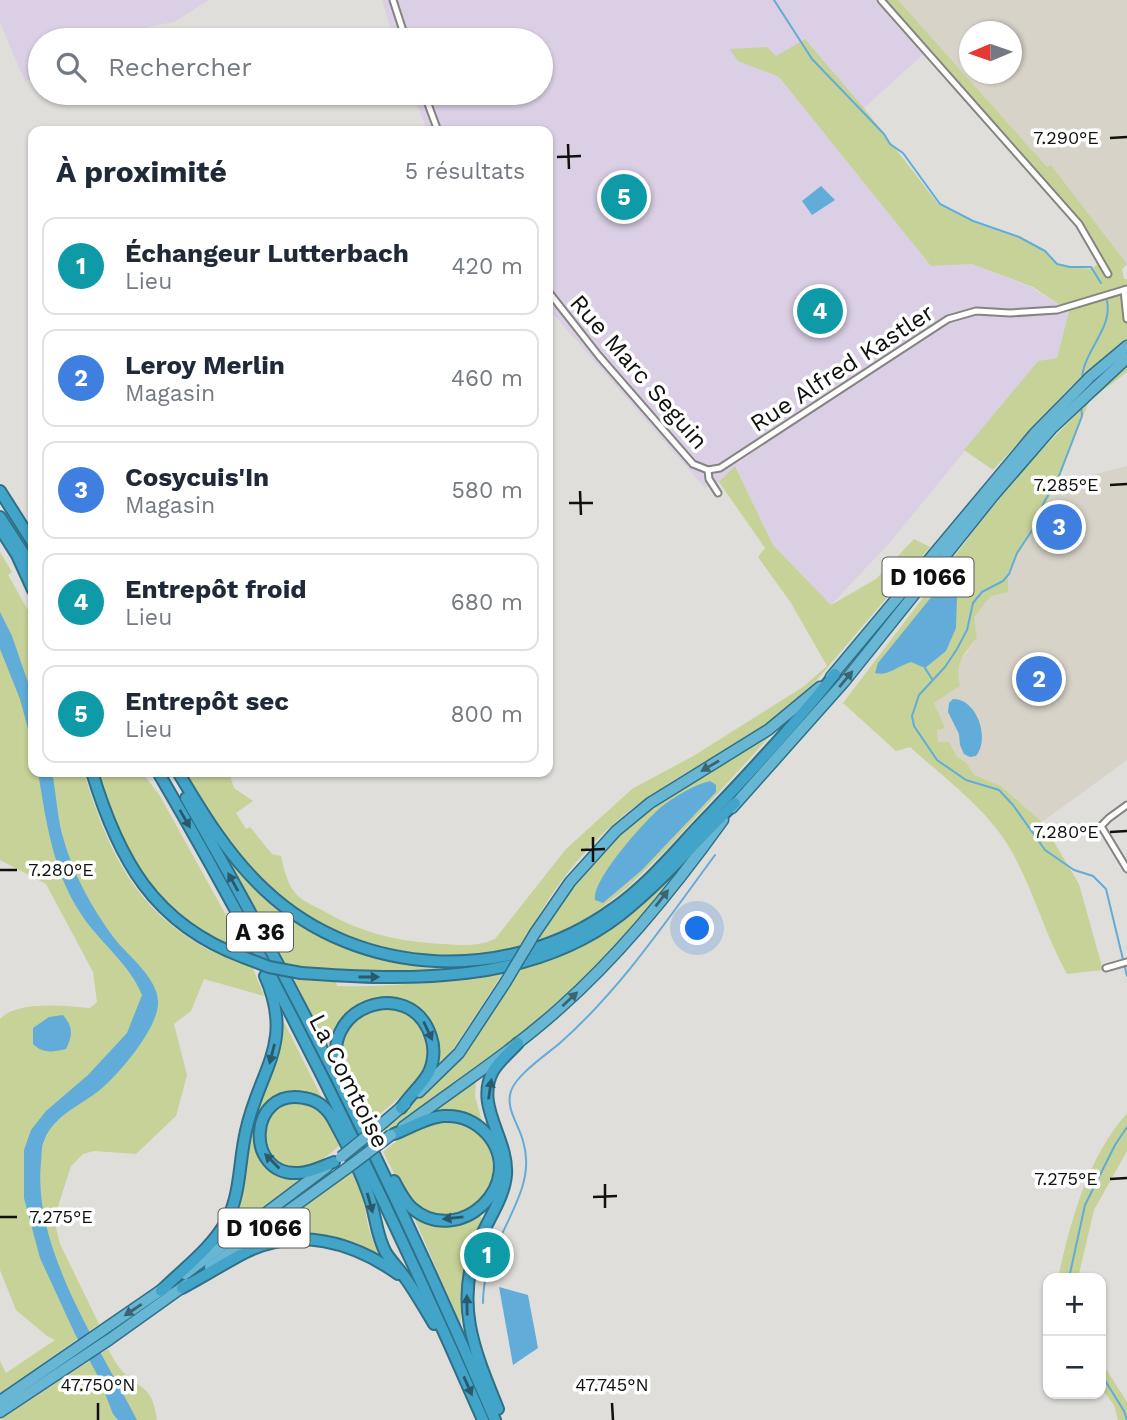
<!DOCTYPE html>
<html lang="fr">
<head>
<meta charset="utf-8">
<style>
	:root { --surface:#fff; --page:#f2f2f3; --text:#1f2937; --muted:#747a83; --line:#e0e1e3; --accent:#ea580c }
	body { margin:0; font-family:"Work Sans",sans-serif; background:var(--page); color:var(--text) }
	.controls { position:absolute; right:21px; bottom:21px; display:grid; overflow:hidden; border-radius:14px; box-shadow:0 2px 5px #0004 }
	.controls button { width:63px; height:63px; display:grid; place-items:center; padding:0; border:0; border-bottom:2px solid var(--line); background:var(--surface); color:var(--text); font:35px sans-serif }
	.compass { position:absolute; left:959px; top:21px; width:63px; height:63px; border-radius:50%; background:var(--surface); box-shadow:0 2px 5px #0004; rotate:268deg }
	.you { position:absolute; left:698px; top:929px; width:24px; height:24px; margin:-18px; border:5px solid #fff; border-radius:50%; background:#1a73e8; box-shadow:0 0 0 10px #1a73e833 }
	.badge { display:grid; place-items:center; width:46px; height:46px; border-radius:50%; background:var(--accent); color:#fff; font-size:23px; font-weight:700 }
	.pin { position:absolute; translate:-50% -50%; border:4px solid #fff; box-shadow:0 2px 7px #0006 }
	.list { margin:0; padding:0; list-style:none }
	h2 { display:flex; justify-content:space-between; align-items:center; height:91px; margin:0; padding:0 28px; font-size:30px }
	h2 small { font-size:23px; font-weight:400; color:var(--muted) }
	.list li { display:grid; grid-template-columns:46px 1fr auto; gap:21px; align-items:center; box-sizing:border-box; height:98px; margin:0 14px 14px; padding:0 14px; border:2px solid var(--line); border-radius:14px }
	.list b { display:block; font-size:26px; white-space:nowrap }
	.list p { margin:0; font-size:23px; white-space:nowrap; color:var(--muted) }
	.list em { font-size:23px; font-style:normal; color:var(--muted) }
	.icon { flex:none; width:38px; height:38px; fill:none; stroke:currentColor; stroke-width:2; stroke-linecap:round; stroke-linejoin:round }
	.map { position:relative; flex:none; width:1127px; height:1420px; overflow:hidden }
	.search { position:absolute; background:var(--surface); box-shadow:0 2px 5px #0004; left:28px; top:28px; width:525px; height:77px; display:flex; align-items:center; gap:18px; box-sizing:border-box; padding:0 24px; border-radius:38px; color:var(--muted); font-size:26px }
	.panel { position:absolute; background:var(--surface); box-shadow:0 2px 5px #0004; left:28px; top:126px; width:525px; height:651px; border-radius:14px }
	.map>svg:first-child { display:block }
</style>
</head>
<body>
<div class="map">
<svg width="1127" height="1420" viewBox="0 0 1127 1420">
	<rect width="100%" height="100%" fill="#e0deda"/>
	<g fill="#d8d3c8" fill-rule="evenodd">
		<path d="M 898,0 L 1127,0 L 1127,264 L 1051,165 L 1048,168 ZM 970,32 L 1012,32 L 1012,74 L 970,74 Z"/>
		<path d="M 1127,466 L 1127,760 L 1042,822 L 1001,786 L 974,775 L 966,762 L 957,757 L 949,743 L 938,742 L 937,730 L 945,728 L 934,703 L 960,686 L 956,671 L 958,664 L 977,638 L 973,617 L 1008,573 L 1057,484 Z"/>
	</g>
	<g fill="#dacfe4">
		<path d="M 0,0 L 209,0 L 174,22 L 147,27 L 118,40 L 40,40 L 40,75 L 25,82 L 0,22 Z"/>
		<path d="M 382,0 L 886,0 L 928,50 L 864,108 L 805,39 L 776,56 L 738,61 L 779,77 L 931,266 L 972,264 L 1031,287 L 1069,311 L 1057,358 L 1038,361 L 892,540 L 831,605 L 773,545 L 736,467 L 719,482 L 705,488 L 548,308 L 548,131 L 427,131 L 413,93 L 541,93 L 541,40 L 394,40 Z"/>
	</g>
	<g fill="#c6d298">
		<path d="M 886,0 L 898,0 L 1047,167 L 1051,165 L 1127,264 L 1122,269 L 1124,279 L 1127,279 L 1127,372 L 1089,401 L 1057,484 L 1008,573 L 1008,592 L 991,596 L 974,617 L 977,638 C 962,655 955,664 960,686 L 934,703 L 945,728 L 937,730 L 938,742 L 949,742 L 957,757 L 966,762 L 974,775 L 1001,786 L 1042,822 L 1079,884 L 1103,970 L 1067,974 C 1043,931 1032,883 1006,842 C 983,806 941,775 910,747 L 896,751 L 843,703 L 1011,482 L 1089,401 L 1072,385 L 993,470 L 964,450 L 1038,361 L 1057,358 L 1069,311 L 1033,287 L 972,264 L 931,266 L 779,77 L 738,61 L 730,49 L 767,47 L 776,56 L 805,39 L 864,108 L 939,205 L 972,222 L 1019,238 L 1044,251 L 1057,265 L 1090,269 L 1104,261 L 1080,222 Z"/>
		<path d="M 735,466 L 773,545 L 831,605 L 876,579 L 914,539 L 930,547 L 809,689 C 796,701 783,713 768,723 C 725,752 679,774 637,805 C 602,830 570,866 547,902 C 537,917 529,933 520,948 C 435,965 351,952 282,898 C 264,883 247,867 233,849 C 216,824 201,797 185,772 L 229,772 L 234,788 L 253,801 L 236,813 L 246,829 L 250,827 L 272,854 L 281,856 C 284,869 287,885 297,895 C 303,901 312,905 320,909 C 361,933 395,941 442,944 C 461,945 478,947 495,939 L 566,849 L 632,789 L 695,755 L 803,687 L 827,666 L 791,603 L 758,557 L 765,548 L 719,482 Z"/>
		<path d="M 0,552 L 12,572 L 8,575 L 33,619 L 33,772 L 84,772 C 107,850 135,911 211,951 C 224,957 239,961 252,966 L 264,996 L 204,979 L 191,1011 L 174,1024 L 187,1075 L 176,1116 L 136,1154 L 94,1151 L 83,1154 L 71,1166 L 54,1219 L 60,1244 L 99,1324 L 0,1393 L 0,1361 L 6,1373 L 55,1340 L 47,1336 L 16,1310 L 0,1270 L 0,1019 C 18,1000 65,1006 90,1008 L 97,1002 L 93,972 L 46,884 L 0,860 Z"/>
		<path d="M 773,733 L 665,851 L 627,888 L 584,921 L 533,944 C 554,913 573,880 600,852 C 645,806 717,768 773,733 Z"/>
		<path d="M 98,772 L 142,772 L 160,796 L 248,955 C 159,924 123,858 98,772 Z"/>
		<path d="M 228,861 C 239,872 249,886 261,896 C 322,949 389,965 468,967 L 379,973 L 287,966 Z"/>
		<path d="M 670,880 C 648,907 628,934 604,958 C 539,1025 461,1079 386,1133 L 383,1128 L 443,1076 L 487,1016 L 516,971 L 577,949 L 621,922 Z"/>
		<path d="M 503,973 L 454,1048 L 433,1071 C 434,1061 438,1048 436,1038 C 428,1000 371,984 346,1016 C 336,1029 334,1041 332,1056 L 292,975 L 336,982 L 337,986 C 392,988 448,980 503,973 Z"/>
		<path d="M 386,1008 C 401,1010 410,1015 419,1026 C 450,1064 394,1102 369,1123 C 348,1079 312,1022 386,1008 Z"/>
		<path d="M 279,1012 L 325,1104 C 320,1100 314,1094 307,1092 C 248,1078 227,1182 303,1177 L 224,1236 C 243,1198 246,1151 256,1110 C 259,1098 266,1087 271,1075 C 279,1054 281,1034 279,1012 Z"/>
		<path d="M 476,1079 L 475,1096 L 482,1121 C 462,1110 447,1111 425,1115 Z"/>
		<path d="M 293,1101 C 323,1104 328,1121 339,1146 C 328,1155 317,1166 302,1169 C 263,1177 243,1114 293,1101 Z"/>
		<path d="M 1127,1113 L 1127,1151 L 1094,1210 L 1078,1278 L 1058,1278 C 1071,1220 1087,1159 1127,1113 Z"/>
		<path d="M 450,1120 C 534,1143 479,1250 417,1206 C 404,1197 391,1166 383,1152 C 405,1134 422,1123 450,1120 Z"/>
		<path d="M 351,1170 L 363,1195 L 368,1226 L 374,1244 L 384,1259 C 353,1241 320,1229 283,1236 C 270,1238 257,1244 245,1248 Z"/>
		<path d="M 413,1215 C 438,1227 454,1229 480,1215 L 482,1220 C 465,1257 460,1285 461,1325 Z"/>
		<path d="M 108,1349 C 112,1356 117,1366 123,1372 C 144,1392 152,1386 157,1420 L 0,1420 Z"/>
		<path d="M 1101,1361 L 1127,1402 L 1127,1420 L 1118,1420 L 1114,1405 L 1101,1388 Z"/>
	</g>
	<g fill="#61acd8">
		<path d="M 821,186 L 835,200 L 812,215 L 802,201 Z"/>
		<path d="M 957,575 L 960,584 L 957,597 L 956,628 L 946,651 L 925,668 L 911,662 C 900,665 887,677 875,673 L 878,663 L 945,580 L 951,576 Z"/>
		<path d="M 0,612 L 12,636 L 33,697 L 33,747 L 20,699 L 0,649 Z"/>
		<path d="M 953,699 C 976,698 991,738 976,756 L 970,757 L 964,754 L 960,745 L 959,734 L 948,712 L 949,703 Z"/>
		<path d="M 38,772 L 52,772 C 56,792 57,814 62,834 C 72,872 91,907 114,938 C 128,956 158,978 158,1002 C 159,1027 120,1073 101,1089 C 82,1105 53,1115 44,1141 C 41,1147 42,1155 41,1162 C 32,1248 99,1345 137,1420 L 118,1420 L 113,1414 L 99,1378 L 75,1334 L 40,1258 L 24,1198 L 24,1150 L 31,1130 L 46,1111 L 88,1075 L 127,1033 L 142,995 C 130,964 99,942 81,914 C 53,872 46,821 38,772 Z"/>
		<path d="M 710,781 L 716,785 L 716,792 L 642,870 L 603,903 L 595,900 C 591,880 645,821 661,807 C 674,797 694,785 710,781 Z"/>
		<path d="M 63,1015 C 73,1027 73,1035 66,1049 C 52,1052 43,1054 33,1044 L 33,1028 L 49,1017 Z"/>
		<path d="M 499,1287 L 528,1295 L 538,1348 L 513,1365 Z"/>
	</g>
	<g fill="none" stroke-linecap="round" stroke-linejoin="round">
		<g stroke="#61acd8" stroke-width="2">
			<path d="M 774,0 L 812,59 L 884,134 L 890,144 L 903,153 L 940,204 L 973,221 L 1019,237 L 1045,251 L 1057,264 L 1070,267 L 1091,267 L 1101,283"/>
			<path d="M 1082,379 C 1083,351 1113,329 1107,301"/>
			<path d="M 1081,407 L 1082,416 L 1057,481 L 1044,502 L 1037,523 L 1017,553 L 1009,574 L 1003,581 L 982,592 L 973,603 L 967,630 L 957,649 L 945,667 L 919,695 L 912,716 L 914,726 L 937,760 L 966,780 L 999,790 L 1013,805 L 1045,850 L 1074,870 L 1093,876 L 1106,889 L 1127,976"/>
			<path d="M 925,668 L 932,679"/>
			<path d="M 1069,1278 L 1085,1205 L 1115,1145 L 1127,1127"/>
			<path d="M 483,1303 C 483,1257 508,1230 522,1188 C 527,1172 528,1157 523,1141 C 519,1125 505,1108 511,1091 C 516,1075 547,1054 560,1043 C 621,989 667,920 715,855"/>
			<path d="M 1101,1374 L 1124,1411 L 1127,1420"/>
		</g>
		<defs>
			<g id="minor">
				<path d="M 393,0 L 406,40"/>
				<path d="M 881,0 L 1079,224 L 1108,274"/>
				<path d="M 424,93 L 438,131"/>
				<path d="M 1124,290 L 1127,319"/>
				<path d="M 548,291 L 599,356 L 693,464 L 708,470 L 720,468 L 948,319 L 976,311 L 1010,313 L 1057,310 L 1127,289"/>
				<path d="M 708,470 L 709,479 L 718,493"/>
				<path d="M 1127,805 L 1109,818 L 1101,826 L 1127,869"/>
				<path d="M 1106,968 L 1127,962"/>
			</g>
			<g id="trunk">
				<path d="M 831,677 L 1035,433 L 1090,377 L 1127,346"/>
				<path d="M 732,808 L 844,682 L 993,496 L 1052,428 L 1127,358"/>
				<path d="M 535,933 L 570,882 L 616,831 L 650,803 L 768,730 L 820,687"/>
				<path d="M 419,1092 L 459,1053 L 505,983"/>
				<path d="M 384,1122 L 405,1104"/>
				<path d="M 403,1127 C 455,1088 511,1052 560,1008 C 622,953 675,887 723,820"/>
				<path d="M 210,1267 L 346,1169"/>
				<path d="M 185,1274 L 327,1167"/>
				<path d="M 0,1401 L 167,1286"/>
				<path d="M 0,1412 L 110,1339 L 187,1284"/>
			</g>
			<g id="motorway">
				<path d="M 0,491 L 33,543"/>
				<path d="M 0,517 L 33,568"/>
				<path d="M 0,528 L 17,555 L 33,590"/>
				<path d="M 92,772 C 118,858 153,924 243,957"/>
				<path d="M 158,772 C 280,981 386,1198 483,1420"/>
				<path d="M 178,772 C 203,814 229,857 266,891 C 360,979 510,984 613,909 C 645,887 671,856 697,828 C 745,778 792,728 835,674"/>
				<path d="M 186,798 C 302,999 404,1207 495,1420"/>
				<path d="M 301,973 C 408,981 531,984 620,915 C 662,882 697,840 735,803"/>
				<path d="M 342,1076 C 311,1009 411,972 431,1037 C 435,1048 434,1063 428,1074 C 421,1086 409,1096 401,1108"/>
				<path d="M 394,1134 C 410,1128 427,1117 444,1116 C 461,1115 476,1122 487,1134 C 529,1183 459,1249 412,1208 C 404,1201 399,1190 394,1181"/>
				<path d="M 334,1162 C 323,1166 311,1173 298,1173 C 244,1176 248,1087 304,1098 C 317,1100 327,1108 333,1119 C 347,1145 362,1173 371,1202 C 376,1219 377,1237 386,1253 C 392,1262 400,1270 406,1279 C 416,1293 425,1309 434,1324"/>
				<path d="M 182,1288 C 203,1277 223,1264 244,1253 C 298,1226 353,1242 398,1274"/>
				<path d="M 161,1291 C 183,1269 212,1248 227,1220 C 241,1193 239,1160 246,1131 C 259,1070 295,1044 265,976"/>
				<path d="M 498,1409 C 475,1352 454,1305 478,1244 C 486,1222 504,1199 506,1175 C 509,1139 474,1106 493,1071 C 499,1061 510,1052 518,1043"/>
			</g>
		</defs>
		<use href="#minor" stroke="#868481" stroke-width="9"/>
		<use href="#trunk" stroke="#307087" stroke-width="13"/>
		<use href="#motorway" stroke="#307087" stroke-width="14"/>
		<use href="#minor" stroke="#fff" stroke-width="5"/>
		<use href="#trunk" stroke="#67b6d3" stroke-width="10"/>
		<use href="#motorway" stroke="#41a4c8" stroke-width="10"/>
		<defs>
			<g id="trunk-bridge">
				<path d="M 505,983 L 535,933"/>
				<path d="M 341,1157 L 384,1122"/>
				<path d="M 346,1169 L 391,1135"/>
			</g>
			<path id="motorway-bridge" d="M 243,957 L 269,967 L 301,973"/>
		</defs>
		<use href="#trunk-bridge" stroke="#307087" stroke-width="13" stroke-linecap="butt"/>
		<use href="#motorway-bridge" stroke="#307087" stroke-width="14" stroke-linecap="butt"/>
		<use href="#trunk-bridge" stroke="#67b6d3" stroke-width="10"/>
		<use href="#motorway-bridge" stroke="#41a4c8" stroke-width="10"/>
	</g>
	<defs><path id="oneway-solid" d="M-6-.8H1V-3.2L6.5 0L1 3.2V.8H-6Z" transform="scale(1.75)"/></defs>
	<g fill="#3c6371">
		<use href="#oneway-solid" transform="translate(846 679) rotate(-50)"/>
		<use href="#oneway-solid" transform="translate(710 766) rotate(150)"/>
		<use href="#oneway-solid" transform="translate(662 898) rotate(-52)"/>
		<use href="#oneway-solid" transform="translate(570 999) rotate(-43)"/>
		<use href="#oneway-solid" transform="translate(133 1310) rotate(146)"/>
	</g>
	<g fill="#285a6c">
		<use href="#oneway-solid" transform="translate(185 819) rotate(60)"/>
		<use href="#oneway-solid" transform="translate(233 882) rotate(-119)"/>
		<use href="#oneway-solid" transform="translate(369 977)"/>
		<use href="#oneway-solid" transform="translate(428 1031) rotate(65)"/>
		<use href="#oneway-solid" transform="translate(272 1054) rotate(104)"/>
		<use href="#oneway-solid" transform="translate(490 1089) rotate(-82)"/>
		<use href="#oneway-solid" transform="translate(272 1161) rotate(-135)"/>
		<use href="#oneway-solid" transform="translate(370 1203) rotate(74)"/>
		<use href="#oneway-solid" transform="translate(453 1218) rotate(174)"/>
		<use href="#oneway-solid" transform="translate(467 1305) rotate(-91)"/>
		<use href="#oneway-solid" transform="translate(468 1386) rotate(66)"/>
	</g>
	<path fill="none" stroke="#10100f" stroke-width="2.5" d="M 1110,138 L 1127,137M 568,144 L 569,169M 557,157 L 581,156M 1110,485 L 1127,484M 580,491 L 581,515M 569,503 L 593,503M 1110,832 L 1127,831M 593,837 L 593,862M 581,850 L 605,849M 0,870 L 17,870M 1110,1179 L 1127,1178M 605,1184 L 605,1208M 593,1197 L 617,1196M 0,1217 L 17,1217M 98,1403 L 98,1420M 612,1403 L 613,1420"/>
	<g text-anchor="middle" stroke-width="7" stroke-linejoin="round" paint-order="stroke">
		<g fill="#fff" stroke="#585857" stroke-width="2">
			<rect x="882.5" y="557.5" width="91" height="39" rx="5"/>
			<rect x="227" y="912.5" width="66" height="39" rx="5"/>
			<rect x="218.5" y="1208.5" width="91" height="39" rx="5"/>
		</g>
		<g font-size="23" font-weight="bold" fill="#10100f">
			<text x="928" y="585">D 1066</text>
			<text x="260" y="940">A 36</text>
			<text x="264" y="1236">D 1066</text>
		</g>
		<g font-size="24" fill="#10100f" stroke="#fff">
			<text transform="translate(842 368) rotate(-33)" y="8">Rue Alfred Kastler</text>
			<text transform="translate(639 372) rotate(49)" y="8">Rue Marc Seguin</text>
			<text transform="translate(349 1081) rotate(63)" y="8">La Comtoise</text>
		</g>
	</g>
	<g font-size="18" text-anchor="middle" fill="#10100f" stroke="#fff" stroke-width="7" stroke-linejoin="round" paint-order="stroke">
		<text x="1066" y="144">7.290°E</text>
		<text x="1066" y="491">7.285°E</text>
		<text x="1066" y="838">7.280°E</text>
		<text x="61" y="876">7.280°E</text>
		<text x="1066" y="1185">7.275°E</text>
		<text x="61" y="1223">7.275°E</text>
		<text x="98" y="1391">47.750°N</text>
		<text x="612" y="1391">47.745°N</text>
	</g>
</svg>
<div class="controls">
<button>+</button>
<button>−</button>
</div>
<svg class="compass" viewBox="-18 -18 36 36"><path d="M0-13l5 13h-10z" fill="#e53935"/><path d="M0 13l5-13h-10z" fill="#747a83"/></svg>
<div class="you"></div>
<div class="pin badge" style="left:487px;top:1255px;background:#0f9aa8">1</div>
<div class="pin badge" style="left:1039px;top:679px;background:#3f7fe0">2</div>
<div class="pin badge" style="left:1059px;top:527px;background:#3f7fe0">3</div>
<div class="pin badge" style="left:820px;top:311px;background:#0f9aa8">4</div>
<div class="pin badge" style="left:624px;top:197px;background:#0f9aa8">5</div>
<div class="search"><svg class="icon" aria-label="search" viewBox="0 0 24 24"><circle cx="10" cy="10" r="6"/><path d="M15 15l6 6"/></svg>Rechercher</div>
<section class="panel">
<h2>À proximité<small>5 résultats</small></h2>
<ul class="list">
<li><span class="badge" style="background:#0f9aa8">1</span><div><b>Échangeur Lutterbach</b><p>Lieu</p></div><em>420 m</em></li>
<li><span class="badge" style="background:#3f7fe0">2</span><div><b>Leroy Merlin</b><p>Magasin</p></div><em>460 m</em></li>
<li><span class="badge" style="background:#3f7fe0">3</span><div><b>Cosycuis'In</b><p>Magasin</p></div><em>580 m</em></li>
<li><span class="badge" style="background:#0f9aa8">4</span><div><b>Entrepôt froid</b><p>Lieu</p></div><em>680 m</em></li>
<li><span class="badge" style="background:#0f9aa8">5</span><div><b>Entrepôt sec</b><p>Lieu</p></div><em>800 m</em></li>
</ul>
</section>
</div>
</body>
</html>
